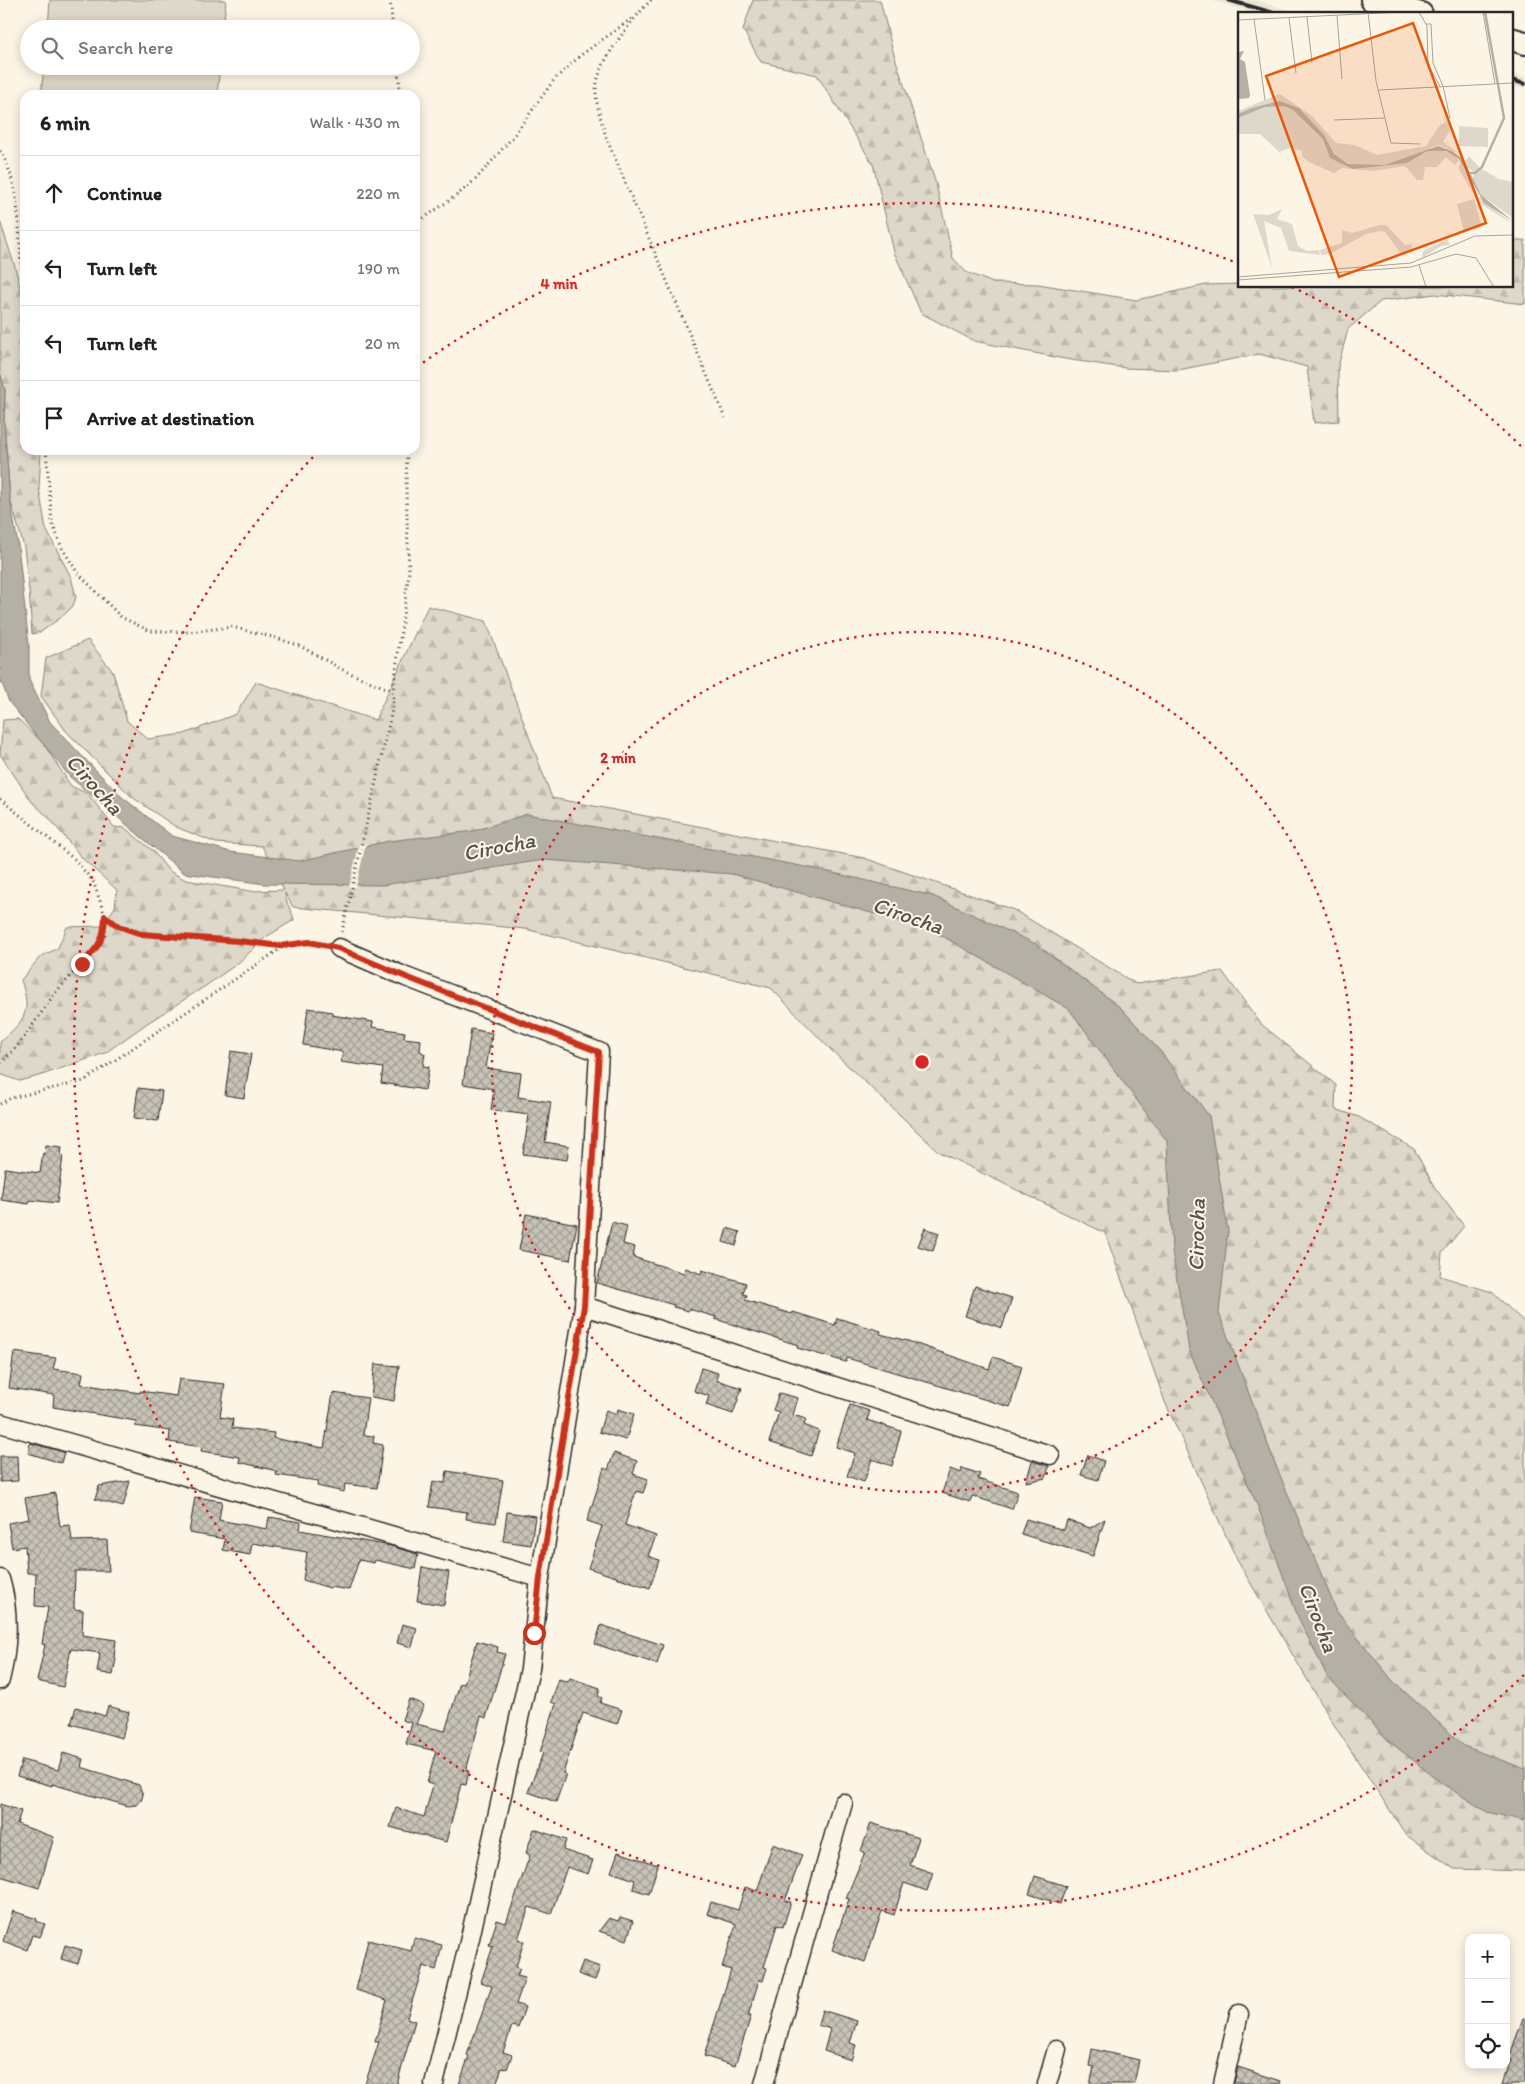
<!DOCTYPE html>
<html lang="en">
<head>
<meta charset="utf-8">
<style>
	:root { --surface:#fff; --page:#f6f6f6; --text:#202124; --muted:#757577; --line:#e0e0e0 }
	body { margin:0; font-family:Itim,sans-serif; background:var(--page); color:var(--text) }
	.controls { position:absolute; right:15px; bottom:15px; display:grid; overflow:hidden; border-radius:10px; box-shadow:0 2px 12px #0003 }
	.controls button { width:45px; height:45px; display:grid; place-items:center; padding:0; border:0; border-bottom:1px solid var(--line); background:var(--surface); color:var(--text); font:25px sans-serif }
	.stop { position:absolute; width:15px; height:15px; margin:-11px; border:4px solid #c8321e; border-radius:50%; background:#fff }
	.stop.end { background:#c8321e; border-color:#fff; box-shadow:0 1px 5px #0008 }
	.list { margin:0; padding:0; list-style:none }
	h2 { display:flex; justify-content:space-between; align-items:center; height:65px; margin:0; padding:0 20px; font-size:21px }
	h2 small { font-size:16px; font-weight:400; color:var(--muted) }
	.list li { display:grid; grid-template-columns:32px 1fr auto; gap:15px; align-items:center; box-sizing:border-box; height:75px; padding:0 20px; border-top:1px solid var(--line) }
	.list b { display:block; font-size:19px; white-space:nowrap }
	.list em { font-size:16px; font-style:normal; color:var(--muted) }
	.icon { flex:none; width:28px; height:28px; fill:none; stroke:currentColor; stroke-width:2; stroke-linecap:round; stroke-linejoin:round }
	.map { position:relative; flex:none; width:1525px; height:2084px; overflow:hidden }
	.search { position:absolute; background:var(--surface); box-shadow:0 2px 12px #0003; left:20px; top:20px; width:400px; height:55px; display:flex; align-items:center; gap:12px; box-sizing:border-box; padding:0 18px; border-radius:28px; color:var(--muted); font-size:19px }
	.panel { position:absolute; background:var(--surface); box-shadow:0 2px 12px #0003; left:20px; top:90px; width:400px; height:365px; border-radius:15px }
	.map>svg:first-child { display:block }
</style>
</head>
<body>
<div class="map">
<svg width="1525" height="2084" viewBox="0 0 1525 2084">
	<defs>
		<pattern id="forest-firs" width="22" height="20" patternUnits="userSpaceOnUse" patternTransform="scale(1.25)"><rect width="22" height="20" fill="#ded8ca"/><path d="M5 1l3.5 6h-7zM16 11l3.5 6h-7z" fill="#bfbaae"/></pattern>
		<pattern id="building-cross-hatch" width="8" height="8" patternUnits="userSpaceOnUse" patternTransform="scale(1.25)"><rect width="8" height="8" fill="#c8c3b7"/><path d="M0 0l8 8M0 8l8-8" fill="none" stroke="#a39f95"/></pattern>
	</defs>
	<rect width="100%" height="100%" fill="#fcf5e5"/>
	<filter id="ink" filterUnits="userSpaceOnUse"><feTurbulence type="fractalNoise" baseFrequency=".02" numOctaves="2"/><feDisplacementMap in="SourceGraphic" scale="10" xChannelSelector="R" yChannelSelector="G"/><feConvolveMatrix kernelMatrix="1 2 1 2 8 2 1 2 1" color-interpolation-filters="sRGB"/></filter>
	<g filter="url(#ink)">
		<g fill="#ece6d7">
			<path d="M 1210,0 L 1255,0 L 1303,14 L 1258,14 Z"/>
			<path d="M 1511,73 L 1525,77 L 1525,89 L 1511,85 Z"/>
		</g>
		<g fill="#ded8ca" stroke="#84827a">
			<path d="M 50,0 L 226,0 L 223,29 L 48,29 Z"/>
			<path d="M 44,66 L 220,66 L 217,95 L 41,95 Z"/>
		</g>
		<g fill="url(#forest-firs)" stroke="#84827a">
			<path d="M 753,0 L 880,0 L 892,48 L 936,184 L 953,258 L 966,272 L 993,283 L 1038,284 L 1136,300 L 1206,285 L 1239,284 L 1239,286 L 1511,286 L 1511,242 L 1525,240 L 1525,304 L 1435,294 L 1381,301 L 1348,329 L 1338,367 L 1339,421 L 1314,423 L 1307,367 L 1259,354 L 1178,370 L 1125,368 L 1065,359 L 974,341 L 921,313 L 894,252 L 873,164 L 817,75 L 761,62 L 743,30 Z"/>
			<path d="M 0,221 L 15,267 L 25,308 L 25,450 L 41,450 L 39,488 L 46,529 L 71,577 L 76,597 L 73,606 L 64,615 L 41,632 L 32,634 L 29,590 L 24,547 L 10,499 L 4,422 L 5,390 L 0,372 Z"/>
			<path d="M 428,606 L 486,621 L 552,798 L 864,858 L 1014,910 L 1136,984 L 1222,971 L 1261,1024 L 1336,1085 L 1335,1109 L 1359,1117 L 1414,1149 L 1435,1188 L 1464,1226 L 1442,1253 L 1440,1276 L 1492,1292 L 1525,1323 L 1525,1871 L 1454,1869 L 1406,1835 L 1331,1720 L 1237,1560 L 1165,1402 L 1105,1233 L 939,1152 L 828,1047 L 771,988 L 525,929 L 293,907 L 285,893 C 286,906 292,909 294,920 L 266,937 L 238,963 L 207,985 L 149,1022 L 105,1053 L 42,1075 L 19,1081 L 0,1074 L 0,1042 C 25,1019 32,1014 21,980 L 40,957 L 58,948 L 67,927 L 102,926 L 115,907 L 117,890 L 83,859 L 49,818 L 32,802 L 0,754 L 3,720 L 18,719 L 43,743 L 71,786 L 88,794 L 114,827 L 125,828 L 153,851 L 169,871 L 186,880 L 250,891 L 284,890 L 262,846 L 216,843 L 176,827 L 132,797 L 66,731 L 41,696 L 46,658 L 88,640 L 113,672 L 127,721 L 148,739 L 184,734 L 236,714 L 256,682 L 375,720 Z"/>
		</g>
		<path fill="#b4b0a5" stroke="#7d7b74" d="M 0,372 L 5,390 L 4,422 L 10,499 L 18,545 L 29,646 L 29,680 L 50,722 L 82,756 L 122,797 L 172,836 L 231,852 L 299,861 L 389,841 L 474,831 L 527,814 L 816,869 L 933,896 L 1036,944 L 1121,1008 L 1160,1051 L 1209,1116 L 1228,1231 L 1219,1313 L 1274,1461 L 1337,1612 L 1393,1681 L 1464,1746 L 1525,1769 L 1525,1821 L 1487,1812 L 1443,1784 L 1389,1741 L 1327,1676 L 1298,1617 L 1258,1507 L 1189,1350 L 1172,1251 L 1167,1141 L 1069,1009 L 932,930 L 732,874 L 544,860 L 383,885 L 265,884 L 184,873 L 70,777 L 9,702 L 0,678 Z"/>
		<path fill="#fcf5e5" d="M 366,843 L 356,887 L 349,887 L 359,845 Z"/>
		<g fill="url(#building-cross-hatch)" stroke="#2b2b2b">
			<path d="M 308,1008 L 332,1012 L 332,1015 L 373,1022 L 372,1027 L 405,1032 L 404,1038 L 421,1040 L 420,1051 L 425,1054 L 423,1066 L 429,1067 L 425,1090 L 381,1083 L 383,1068 L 341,1062 L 343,1052 L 303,1045 Z"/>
			<path d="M 471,1029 L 492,1033 L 486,1068 L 521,1073 L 518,1097 L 551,1102 L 545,1142 L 569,1146 L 567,1160 L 523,1154 L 529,1115 L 491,1110 L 494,1089 L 463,1084 Z"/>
			<path d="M 231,1051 L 251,1054 L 244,1098 L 225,1095 Z"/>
			<path d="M 138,1088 L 162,1091 L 158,1121 L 134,1118 Z"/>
			<path d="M 46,1145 L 62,1147 L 61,1156 L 63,1156 L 57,1203 L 30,1200 L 29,1204 L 1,1200 L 5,1168 L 40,1173 L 43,1153 L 45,1154 Z"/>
			<path d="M 526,1214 L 577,1224 L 570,1260 L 519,1250 Z"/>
			<path d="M 612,1222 L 627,1226 L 623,1244 L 635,1247 L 633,1257 L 684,1273 L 686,1268 L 701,1274 L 702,1270 L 746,1283 L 743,1294 L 747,1295 L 745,1300 L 792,1314 L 793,1312 L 835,1325 L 837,1318 L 881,1331 L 880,1334 L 908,1341 L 989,1369 L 993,1357 L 1022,1366 L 1010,1407 L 847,1358 L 846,1362 L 797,1348 L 798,1345 L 715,1319 L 716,1317 L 689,1309 L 688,1311 L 673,1307 L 674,1305 L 597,1283 Z"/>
			<path d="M 727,1228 L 740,1232 L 736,1246 L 723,1242 Z"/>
			<path d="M 925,1228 L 939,1233 L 933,1251 L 918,1246 Z"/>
			<path d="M 975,1286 L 1012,1298 L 1002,1328 L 965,1316 Z"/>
			<path d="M 14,1352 L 56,1358 L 53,1369 L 83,1373 L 81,1384 L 140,1393 L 140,1391 L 176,1396 L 179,1379 L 225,1384 L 220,1417 L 233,1419 L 232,1428 L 274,1433 L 273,1438 L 324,1448 L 333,1393 L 368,1398 L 363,1435 L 374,1436 L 373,1443 L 383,1445 L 377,1488 L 345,1484 L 344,1492 L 317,1486 L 318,1481 L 276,1475 L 277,1471 L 239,1462 L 240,1457 L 201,1451 L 202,1447 L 169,1442 L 170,1431 L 135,1426 L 136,1421 L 53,1407 L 54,1395 L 9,1388 Z"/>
			<path d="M 375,1364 L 399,1366 L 394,1401 L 371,1397 Z"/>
			<path d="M 701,1368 L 718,1373 L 716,1380 L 742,1388 L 733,1414 L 706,1405 L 709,1396 L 694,1391 Z"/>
			<path d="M 779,1393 L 798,1398 L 793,1415 L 806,1419 L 804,1425 L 819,1431 L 811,1456 L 769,1442 L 779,1412 L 773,1410 Z"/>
			<path d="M 850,1405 L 870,1411 L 867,1420 L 901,1431 L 892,1466 L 872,1459 L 864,1482 L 847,1476 L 855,1453 L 836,1447 Z"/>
			<path d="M 618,1409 L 634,1414 L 626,1440 L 599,1432 L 606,1410 L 617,1414 Z"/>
			<path d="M 30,1443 L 64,1452 L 61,1463 L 28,1453 Z"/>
			<path d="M 614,1453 L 637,1461 L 633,1474 L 648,1479 L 643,1493 L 636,1491 L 625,1525 L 656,1536 L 648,1556 L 659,1560 L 650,1588 L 588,1568 L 602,1526 L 587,1521 L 604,1468 L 608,1470 Z"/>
			<path d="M 1088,1455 L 1104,1461 L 1098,1480 L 1081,1475 Z"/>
			<path d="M 0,1456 L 17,1456 L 18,1481 L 0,1482 Z"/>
			<path d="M 1032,1461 L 1049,1466 L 1046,1478 L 1026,1482 Z"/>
			<path d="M 962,1468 L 980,1474 L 978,1479 L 1018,1492 L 1012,1509 L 972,1496 L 970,1502 L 942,1493 L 950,1469 L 961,1473 Z"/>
			<path d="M 447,1471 L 503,1480 L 496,1523 L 466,1519 L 467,1512 L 429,1507 L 433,1481 L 445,1483 Z"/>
			<path d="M 130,1481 L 123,1507 L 95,1499 L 99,1486 Z"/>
			<path d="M 55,1493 L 60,1526 L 70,1525 L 72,1541 L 107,1540 L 109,1571 L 75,1571 L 74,1609 L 83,1610 L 82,1635 L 116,1640 L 114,1657 L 116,1658 L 113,1675 L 97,1672 L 100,1653 L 71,1649 L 63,1687 L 37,1681 L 45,1645 L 42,1644 L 48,1607 L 35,1606 L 36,1573 L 27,1573 L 25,1546 L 12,1548 L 8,1523 L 29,1519 L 25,1498 Z"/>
			<path d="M 195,1497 L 222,1501 L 219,1520 L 267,1529 L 269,1517 L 301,1522 L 300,1530 L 391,1546 L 418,1554 L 415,1569 L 375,1560 L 374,1563 L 359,1560 L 349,1590 L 331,1587 L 330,1588 L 303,1580 L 307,1552 L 252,1543 L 250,1555 L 223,1550 L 225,1539 L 189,1533 Z"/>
			<path d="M 507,1512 L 535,1516 L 531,1545 L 503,1541 Z"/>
			<path d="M 1026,1519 L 1064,1530 L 1067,1520 L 1090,1528 L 1105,1519 L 1093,1556 L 1021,1534 Z"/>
			<path d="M 422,1567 L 449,1572 L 444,1605 L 417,1601 Z"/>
			<path d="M 402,1624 L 417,1628 L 412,1647 L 397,1643 Z"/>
			<path d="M 601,1625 L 663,1645 L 657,1664 L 595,1644 Z"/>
			<path d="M 477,1641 L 498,1647 L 497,1652 L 505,1654 L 486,1718 L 481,1716 L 466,1771 L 469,1771 L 466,1785 L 461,1784 L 446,1842 L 390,1827 L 396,1808 L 424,1817 L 433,1785 L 427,1783 L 436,1751 L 406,1744 L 412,1723 L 402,1720 L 409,1699 L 424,1705 L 416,1724 L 445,1731 L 460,1683 L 464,1684 Z"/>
			<path d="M 570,1678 L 600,1688 L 598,1696 L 602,1698 L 600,1703 L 622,1710 L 617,1724 L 583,1713 L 563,1773 L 566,1774 L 556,1802 L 528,1792 L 543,1753 L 540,1752 L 556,1704 L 551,1702 L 559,1679 L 568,1682 Z"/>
			<path d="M 108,1706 L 129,1712 L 122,1738 L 71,1724 L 76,1707 L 105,1716 Z"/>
			<path d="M 63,1753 L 83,1759 L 81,1767 L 139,1785 L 143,1795 L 141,1801 L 136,1805 L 128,1806 L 52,1784 L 52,1786 L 17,1776 L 22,1760 L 58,1770 Z"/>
			<path d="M 0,1804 L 21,1811 L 17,1824 L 54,1837 L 39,1888 L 0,1876 Z"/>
			<path d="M 871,1823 L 919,1838 L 910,1865 L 933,1873 L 927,1891 L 904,1883 L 894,1915 L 882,1911 L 865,1962 L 832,1950 L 849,1899 L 846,1898 L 865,1852 L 861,1851 Z"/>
			<path d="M 534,1829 L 566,1840 L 563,1850 L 593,1860 L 588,1874 L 567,1867 L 551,1914 L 529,1907 L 518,1939 L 524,1941 L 516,1967 L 520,1968 L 517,1976 L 525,1978 L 516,2004 L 525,2007 L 518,2028 L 512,2026 L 503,2052 L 512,2055 L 507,2069 L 502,2068 L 496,2084 L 459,2084 L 469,2056 L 467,2055 L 492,1986 L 481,1982 L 493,1946 L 489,1945 L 497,1920 L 506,1923 L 530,1855 L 526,1853 Z"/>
			<path d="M 773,1844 L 802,1855 L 785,1901 L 791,1902 L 783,1927 L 777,1925 L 764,1967 L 767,1968 L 763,1981 L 759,1980 L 748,2016 L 751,2016 L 735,2066 L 704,2056 L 731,1970 L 722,1967 L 736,1924 L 707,1914 L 711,1902 L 738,1910 L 745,1887 L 757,1891 Z"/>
			<path d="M 618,1852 L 658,1865 L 649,1894 L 633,1889 L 635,1880 L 611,1872 Z"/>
			<path d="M 1035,1876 L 1066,1886 L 1060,1904 L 1029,1894 Z"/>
			<path d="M 13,1911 L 37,1919 L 36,1921 L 45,1924 L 40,1937 L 32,1935 L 27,1950 L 3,1941 Z"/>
			<path d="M 620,1917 L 633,1921 L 627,1940 L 599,1931 L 609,1918 L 618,1921 Z"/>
			<path d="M 414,1938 L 442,1945 L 436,1970 L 423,1966 L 407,2018 L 415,2021 L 397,2084 L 365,2084 L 379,2042 L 375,2042 L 387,2000 L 356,1990 L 368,1940 L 411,1951 Z"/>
			<path d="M 65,1945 L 82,1950 L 78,1964 L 61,1959 Z"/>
			<path d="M 583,1961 L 600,1967 L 595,1980 L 578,1974 Z"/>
			<path d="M 822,2010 L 857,2021 L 850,2043 L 856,2045 L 851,2060 L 824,2051 L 830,2029 L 818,2025 Z"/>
			<path d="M 1523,2018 L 1525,2018 L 1525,2084 L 1503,2084 L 1511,2059 L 1509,2058 Z"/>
			<path d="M 1092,2049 L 1139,2060 L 1134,2084 L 1090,2084 L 1094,2067 L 1089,2066 Z"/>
			<path d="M 1238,2067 L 1281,2081 L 1280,2084 L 1234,2083 Z"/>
		</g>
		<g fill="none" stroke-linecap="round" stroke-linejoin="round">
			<defs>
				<g id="minor">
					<path d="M 339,948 L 406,977 L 599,1052 L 584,1306 L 540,1578 L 530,1669 L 470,1938 L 434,2084"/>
					<path d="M 584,1306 L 1050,1455"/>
					<path d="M 0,1423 L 540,1578"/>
					<path d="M 0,1579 C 10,1611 8,1648 0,1680"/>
					<path d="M 764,2084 L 843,1803"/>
					<path d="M 1047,2084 L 1057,2049"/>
					<path d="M 1223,2084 L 1239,2014"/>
				</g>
				<g id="major">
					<path d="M 1372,0 L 1421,14"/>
					<path d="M 1511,39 L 1525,43"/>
				</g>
			</defs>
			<use href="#minor" stroke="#2b2b2b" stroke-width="21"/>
			<use href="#major" stroke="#2b2b2b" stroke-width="26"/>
			<g stroke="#2b2b2b" stroke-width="3" stroke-dasharray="1 4" stroke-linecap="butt">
				<path d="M 390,0 L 393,29"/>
				<path d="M 651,0 C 632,20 596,63 596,91 C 596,106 602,122 606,137 L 725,418"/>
				<path d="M 397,66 L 401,95"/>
				<path d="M 0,151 C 25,192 16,247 25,293"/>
				<path d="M 415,224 L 456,196 L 476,179 L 512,138 L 554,80 L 581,55 L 634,17"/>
				<path d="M 46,450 L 52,522 L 62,548 L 77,572 L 121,617 L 150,631 L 189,632 L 232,627 L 276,638 L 300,646 L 345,671 L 393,691"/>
				<path d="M 0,799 L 74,859 L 93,881 L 105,916 L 105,935 L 95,949 L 56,992 L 20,1043 L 0,1064"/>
				<path d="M 105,916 C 143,943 195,939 239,941 C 252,942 265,946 278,946 C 295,946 304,941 323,945"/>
				<path d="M 342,932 L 393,706 L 393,691 L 409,572 L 406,490 L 407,450"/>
				<path d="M 0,1104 L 11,1098 L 84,1081 L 283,947"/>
			</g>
			<use href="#minor" stroke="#fcf5e5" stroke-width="18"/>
			<use href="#major" stroke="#fcf5e5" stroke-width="22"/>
			<g stroke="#2b2b2b" stroke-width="4">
				<path d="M 1228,0 L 1277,14"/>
				<path d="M 1511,80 L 1525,84"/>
			</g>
		</g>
	</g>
	<g fill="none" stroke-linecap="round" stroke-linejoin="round" filter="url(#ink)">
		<path stroke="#c8321e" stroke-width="6" d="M 82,964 C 99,946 104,941 105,916 L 118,926 L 141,934 L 239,941 L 280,946 L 309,942 L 338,948 L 406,977 L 599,1052 L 584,1306 L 540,1578 L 534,1633"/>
	</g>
	<g fill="none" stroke="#d62828" stroke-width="2.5" stroke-dasharray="2.5 5">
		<circle cx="922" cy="1062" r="430"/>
		<path d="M1524 1675A859 859 0 0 1 315 455M417 367A859 859 0 0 1 1237 263M1292 287A859 859 0 0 1 1524 449"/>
	</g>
	<g text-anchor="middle" stroke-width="4" stroke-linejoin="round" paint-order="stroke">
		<g font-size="22" font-style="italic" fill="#545350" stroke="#fcf5e5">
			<text transform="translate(95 784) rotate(48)" y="8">Cirocha</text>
			<text transform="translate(499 846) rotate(-11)" y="8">Cirocha</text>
			<text transform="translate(908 915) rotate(19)" y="8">Cirocha</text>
			<text transform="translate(1196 1235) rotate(-89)" y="8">Cirocha</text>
			<text transform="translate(1319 1617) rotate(69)" y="8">Cirocha</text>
		</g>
	</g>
	<g transform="translate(1238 12)">
		<rect width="275" height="275" fill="#fcf5e5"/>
		<path d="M 221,114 L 250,116 L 250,135 L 221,134 ZM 236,187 L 244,215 L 226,220 L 219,192 Z" fill="#ded8ca"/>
		<path d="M 42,82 L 74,104 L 98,131 L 117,133 L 139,143 L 188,134 L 201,114 L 211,108 L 212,118 L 205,130 L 222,142 L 201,133 L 190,136 L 207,139 L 220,146 L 220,149 L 217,153 L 208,145 L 199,155 L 187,155 L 185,168 L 179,168 L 167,154 L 135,159 L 104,156 L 96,161 L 71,150 L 64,144 L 64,139 L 52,136 L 41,140 L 22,122 L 0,122 L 0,99 ZM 231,144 L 242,156 L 261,167 L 275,170 L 275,206 L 243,183 L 234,168 L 237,160 L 229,156 L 227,149 ZM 223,151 L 241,185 L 275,212 L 241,191 L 220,156 ZM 44,197 L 39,207 L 54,212 L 60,234 L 69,239 L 81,238 L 82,243 L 51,239 L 43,216 L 26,209 L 34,256 L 15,202 L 31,203 ZM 142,213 L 148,213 L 167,233 L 173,232 L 175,238 L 164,243 L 147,220 L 142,219 L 128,222 L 92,242 L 83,243 L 82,238 L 104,231 L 104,218 L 114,221 ZM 209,227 L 212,233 L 203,234 L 184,246 L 185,239 Z" fill="#ded8ca"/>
		<path d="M 6,39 L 2,47 L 7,50 L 12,83 L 11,86 L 1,87 L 0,40 ZM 41,89 L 61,96 L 86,123 L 96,142 L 110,152 L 147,153 L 200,134 L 214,139 L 226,148 L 243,183 L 275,209 L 246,191 L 221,147 L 208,139 L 189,139 L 169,151 L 115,157 L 92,146 L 85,127 L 55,98 L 46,94 L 27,95 L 0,106 L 0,102 L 14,96 Z" fill="#b4b0a5"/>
		<path fill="none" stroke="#b4b0a5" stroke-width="2.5" d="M 231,161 L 237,161 L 244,155 L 266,106 L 247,0"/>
		<path fill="none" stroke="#a8a49b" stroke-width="1" d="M 130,0 L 138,69 L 153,131 L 182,132M 181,0 L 189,14 L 190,53 L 202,74M 245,0 L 257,72M 99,4 L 104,67M 69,5 L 74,51M 51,6 L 58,61M 16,7 L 27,88M 0,8 L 164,0M 188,12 L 193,12 L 195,51 L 205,74 L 212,106M 141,78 L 275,71M 96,108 L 146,106M 181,253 L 188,275M 0,265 L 173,251 L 237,224 L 275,223M 0,268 L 173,255 L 218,242 L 238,246 L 256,275"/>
		<path fill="#e8590c" fill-opacity="0.15" stroke="#e8590c" stroke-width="2.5" d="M 175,11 L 248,211 L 101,265 L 28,64 Z"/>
		<rect width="275" height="275" fill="none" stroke="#2b2b2b" stroke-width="2.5"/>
	</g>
	<circle cx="922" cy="1062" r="8" fill="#d62828" stroke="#fcf5e5" stroke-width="2.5"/>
	<g font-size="15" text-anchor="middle" font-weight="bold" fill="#d62828" stroke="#fcf5e5" stroke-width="4" stroke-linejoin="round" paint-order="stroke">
		<text x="559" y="289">4 min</text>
		<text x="618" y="763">2 min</text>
	</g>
</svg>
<div class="controls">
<button>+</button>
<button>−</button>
<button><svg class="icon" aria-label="locate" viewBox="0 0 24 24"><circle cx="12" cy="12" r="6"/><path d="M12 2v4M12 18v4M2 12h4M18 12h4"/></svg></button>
</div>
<div class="stop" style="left:534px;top:1633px"></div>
<div class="stop end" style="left:82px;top:964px"></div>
<div class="search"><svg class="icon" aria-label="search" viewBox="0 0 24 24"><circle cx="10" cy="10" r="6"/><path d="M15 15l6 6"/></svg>Search here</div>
<section class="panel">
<h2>6 min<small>Walk · 430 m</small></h2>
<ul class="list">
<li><svg class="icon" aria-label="ahead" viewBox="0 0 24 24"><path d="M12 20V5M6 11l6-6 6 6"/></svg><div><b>Continue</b></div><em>220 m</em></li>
<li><svg class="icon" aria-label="left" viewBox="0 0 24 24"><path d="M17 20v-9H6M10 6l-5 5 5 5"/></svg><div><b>Turn left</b></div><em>190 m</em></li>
<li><svg class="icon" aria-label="left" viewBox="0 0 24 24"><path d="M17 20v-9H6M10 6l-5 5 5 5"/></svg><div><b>Turn left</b></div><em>20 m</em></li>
<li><svg class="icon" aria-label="arrive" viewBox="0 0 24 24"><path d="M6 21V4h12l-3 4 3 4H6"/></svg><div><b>Arrive at destination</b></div></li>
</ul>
</section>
</div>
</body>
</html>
